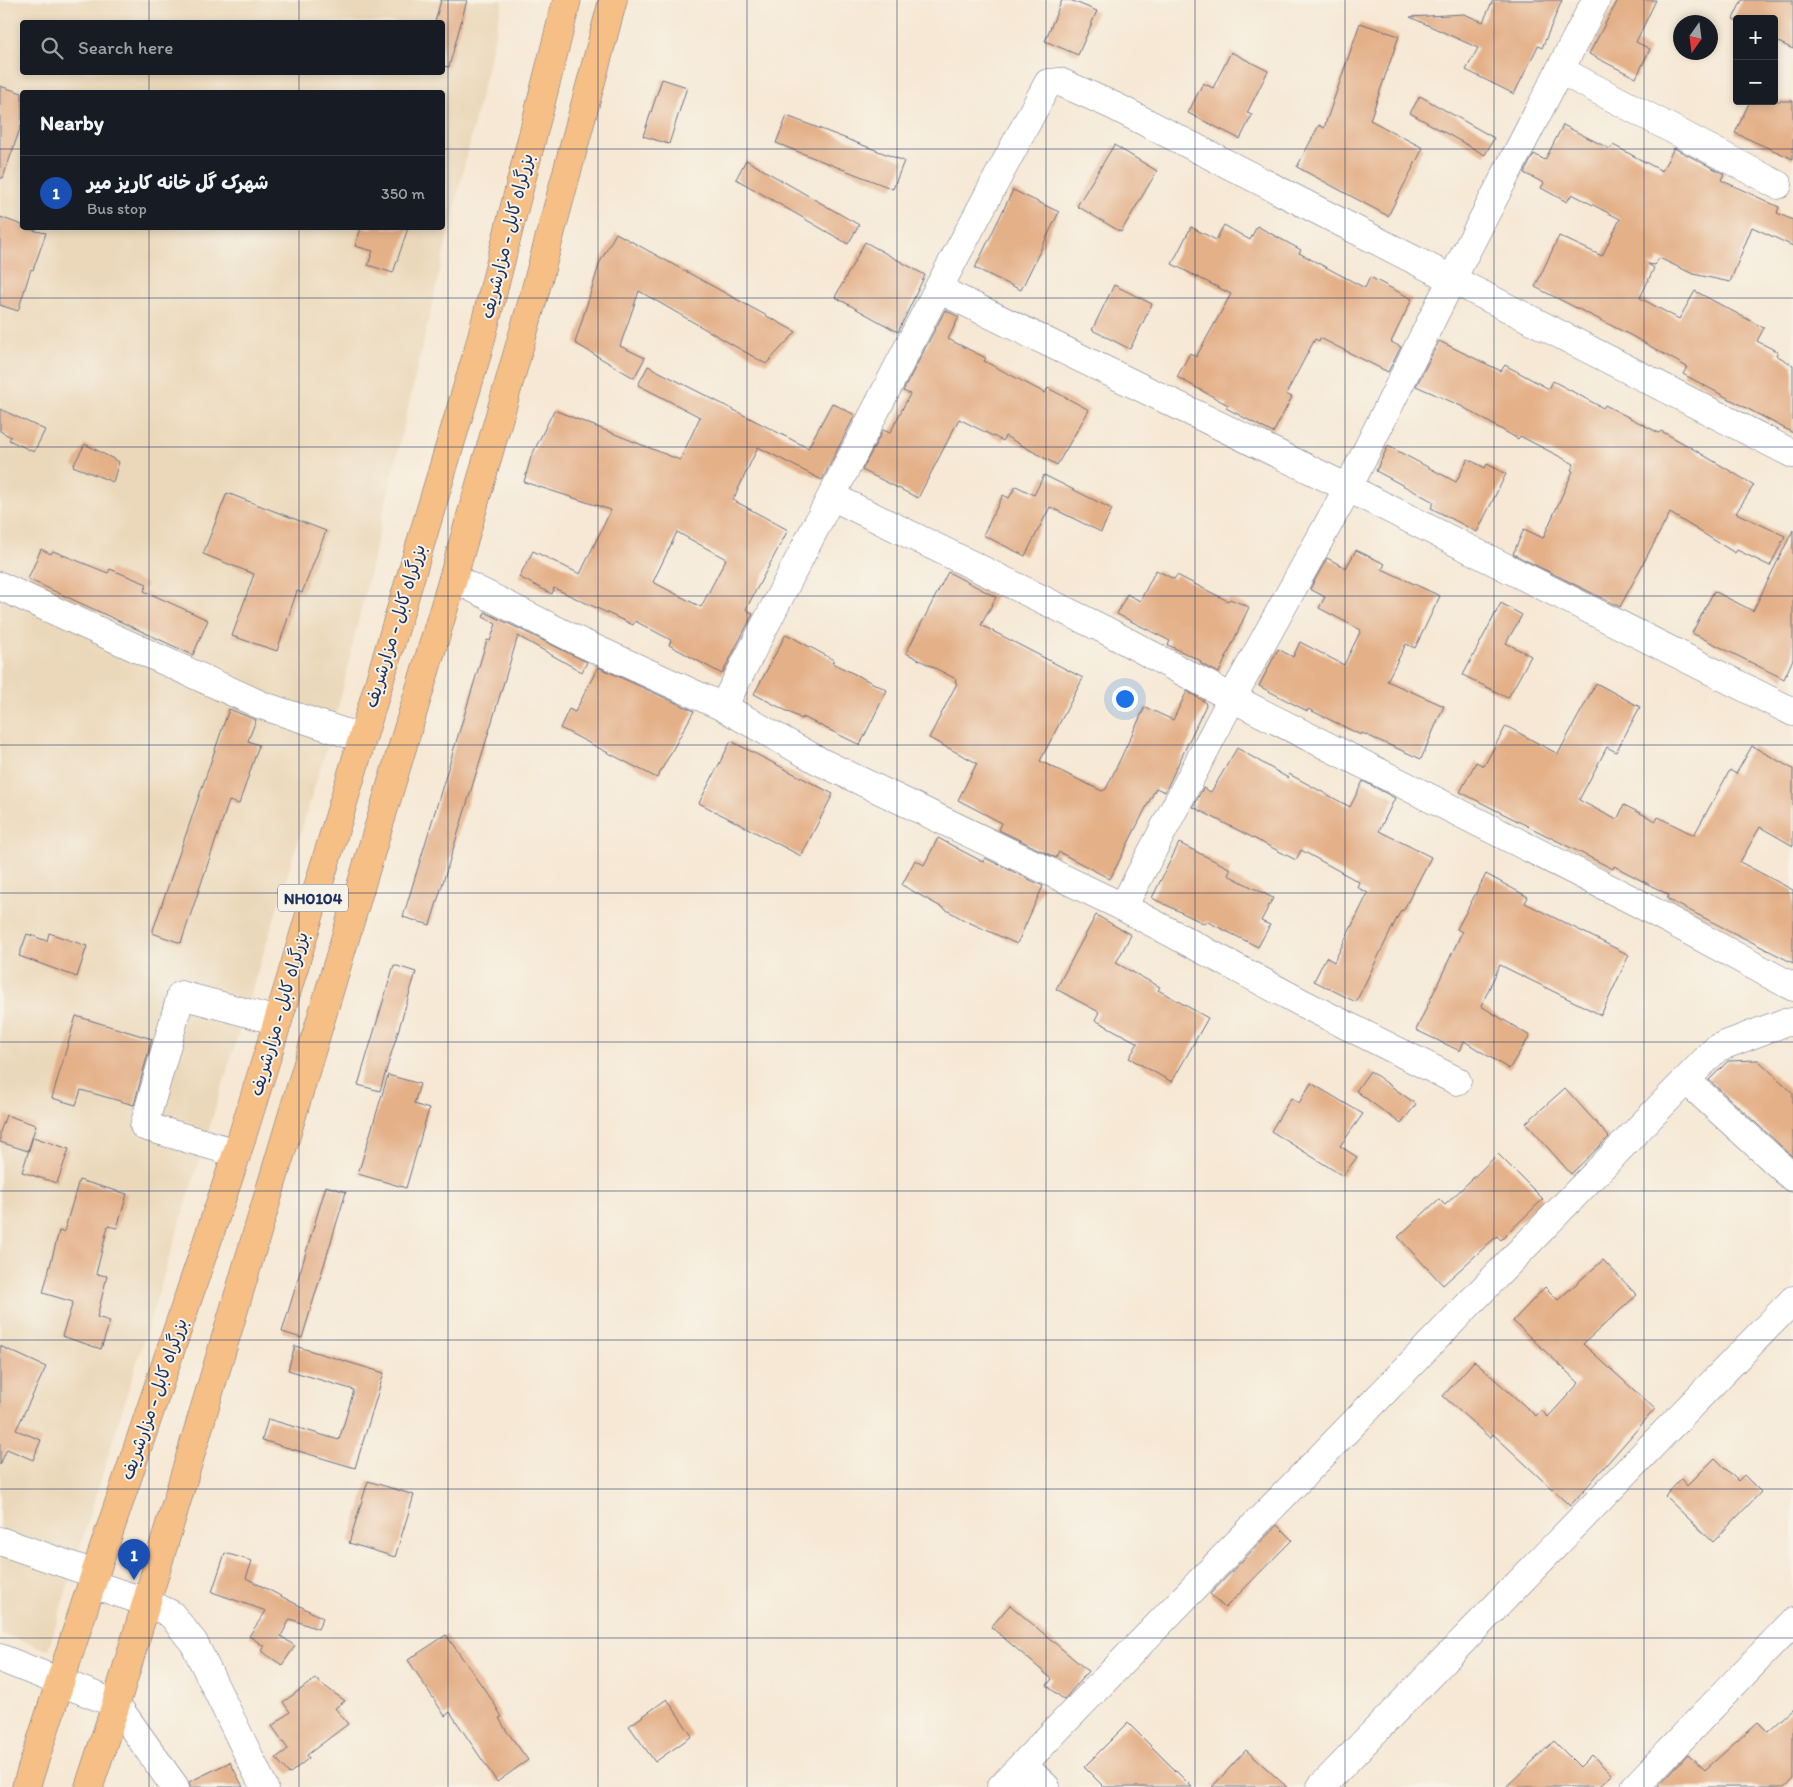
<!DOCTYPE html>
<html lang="en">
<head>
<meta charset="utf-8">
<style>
	:root { --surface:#171b24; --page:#20242c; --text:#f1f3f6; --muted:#9ea1a6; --line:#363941; --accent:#db2777 }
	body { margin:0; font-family:Itim,"Playpen Sans Arabic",sans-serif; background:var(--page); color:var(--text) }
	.controls { position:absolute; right:15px; top:15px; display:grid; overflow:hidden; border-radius:5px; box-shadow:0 2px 8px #0003 }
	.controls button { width:45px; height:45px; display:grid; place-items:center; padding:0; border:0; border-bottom:1px solid var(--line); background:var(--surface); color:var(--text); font:25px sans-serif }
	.compass { position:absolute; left:1673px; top:15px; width:45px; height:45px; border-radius:50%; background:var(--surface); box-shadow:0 2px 8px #0003; rotate:194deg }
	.you { position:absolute; left:1124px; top:698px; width:18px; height:18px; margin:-12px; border:4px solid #fff; border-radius:50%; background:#1a73e8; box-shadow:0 0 0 8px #1a73e833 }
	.badge { display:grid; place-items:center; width:32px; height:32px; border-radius:50%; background:var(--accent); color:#fff; font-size:16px; font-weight:700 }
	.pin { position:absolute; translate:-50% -41px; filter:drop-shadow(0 1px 2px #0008) }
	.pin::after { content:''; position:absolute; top:26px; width:18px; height:15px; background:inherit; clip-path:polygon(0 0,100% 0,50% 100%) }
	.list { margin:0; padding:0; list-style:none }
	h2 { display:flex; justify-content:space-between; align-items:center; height:65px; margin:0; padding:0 20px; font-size:21px }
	h2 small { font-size:16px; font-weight:400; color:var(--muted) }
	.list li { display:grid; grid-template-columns:32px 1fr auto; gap:15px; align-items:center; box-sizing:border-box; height:75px; padding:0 20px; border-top:1px solid var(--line) }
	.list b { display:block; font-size:19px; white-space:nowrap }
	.list p { margin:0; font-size:16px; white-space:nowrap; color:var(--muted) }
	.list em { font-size:16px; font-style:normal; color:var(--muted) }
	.icon { flex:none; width:28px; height:28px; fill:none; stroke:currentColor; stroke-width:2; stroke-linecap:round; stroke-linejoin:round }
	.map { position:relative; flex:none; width:1793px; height:1787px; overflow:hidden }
	.search { position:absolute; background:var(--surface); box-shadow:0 2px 8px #0003; left:20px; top:20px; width:425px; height:55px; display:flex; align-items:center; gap:12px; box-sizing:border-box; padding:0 18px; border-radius:5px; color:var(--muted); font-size:19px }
	.panel { position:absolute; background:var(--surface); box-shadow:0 2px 8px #0003; left:20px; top:90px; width:425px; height:140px; border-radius:5px }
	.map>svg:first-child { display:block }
</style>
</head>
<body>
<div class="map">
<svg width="1793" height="1787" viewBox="0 0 1793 1787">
	<rect width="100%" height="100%" fill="#f7f3e8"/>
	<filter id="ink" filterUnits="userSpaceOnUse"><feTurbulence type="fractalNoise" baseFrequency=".02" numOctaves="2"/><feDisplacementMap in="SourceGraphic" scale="10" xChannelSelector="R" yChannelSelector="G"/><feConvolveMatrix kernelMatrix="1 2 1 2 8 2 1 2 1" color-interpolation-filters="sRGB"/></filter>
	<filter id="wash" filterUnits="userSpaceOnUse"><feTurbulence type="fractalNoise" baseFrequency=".0096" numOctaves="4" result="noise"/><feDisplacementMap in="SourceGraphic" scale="20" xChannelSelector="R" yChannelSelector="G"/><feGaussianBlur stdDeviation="1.12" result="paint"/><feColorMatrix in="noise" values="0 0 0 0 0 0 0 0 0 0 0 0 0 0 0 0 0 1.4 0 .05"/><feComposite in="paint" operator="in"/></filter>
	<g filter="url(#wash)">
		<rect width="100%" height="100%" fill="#f6e8d4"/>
		<path fill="#ebd8ba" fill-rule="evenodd" d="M 0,0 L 503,0 L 335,721 L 48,1650 L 0,1633 ZM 22,22 L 442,22 L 442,72 L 22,72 ZM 22,92 L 442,92 L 442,228 L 22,228 Z"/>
		<g id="blocks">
			<g fill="#e4b088" fill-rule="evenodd">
				<path d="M 441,0 L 467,0 L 449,67 L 442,66 L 442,22 L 435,22 Z"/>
				<path d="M 1062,0 L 1070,0 L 1097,11 L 1078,55 L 1045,41 Z"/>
				<path d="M 1493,0 L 1562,0 L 1542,48 L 1538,46 L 1514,94 L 1466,70 L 1478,48 L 1410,17 L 1464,14 L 1483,22 Z"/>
				<path d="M 1618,0 L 1656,0 L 1636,42 L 1650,49 L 1636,78 L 1589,54 Z"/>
				<path d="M 1742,0 L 1793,0 L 1793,49 L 1774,40 L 1774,19 L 1737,19 L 1737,21 L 1733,19 Z"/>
				<path d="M 1360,23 L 1399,36 L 1370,120 L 1423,148 L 1388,216 L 1297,167 L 1319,125 L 1324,128 Z"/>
				<path d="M 1231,52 L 1268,71 L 1247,113 L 1252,115 L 1240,139 L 1188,113 L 1203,83 L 1213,88 Z"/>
				<path d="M 662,79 L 687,87 L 669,144 L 643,136 Z"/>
				<path d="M 0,86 L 22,93 L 22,123 L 3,178 L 0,178 Z"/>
				<path d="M 1420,96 L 1494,138 L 1485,155 L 1410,113 Z"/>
				<path d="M 1750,101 L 1793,101 L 1793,159 L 1735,133 Z"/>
				<path d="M 787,116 L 904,161 L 893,189 L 776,143 Z"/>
				<path d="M 1563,125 L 1610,149 L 1613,145 L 1662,171 L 1674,148 L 1724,174 L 1721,180 L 1779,207 L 1777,213 L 1793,220 L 1793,246 L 1752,227 L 1730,282 L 1693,274 L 1659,258 L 1655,265 L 1648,264 L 1654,268 L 1640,298 L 1679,319 L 1695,291 L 1764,328 L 1757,341 L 1778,352 L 1776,355 L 1793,365 L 1793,433 L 1683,374 L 1687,367 L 1632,336 L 1535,287 L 1559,236 L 1602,256 L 1620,219 L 1572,194 L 1567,202 L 1541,188 L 1544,183 L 1524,173 L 1534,154 L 1545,160 Z"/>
				<path d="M 1114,145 L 1157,171 L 1121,232 L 1077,206 Z"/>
				<path d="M 746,160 L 859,225 L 848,244 L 736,179 Z"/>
				<path d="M 1013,190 L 1059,212 L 1021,290 L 975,268 Z"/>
				<path d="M 0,217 L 22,225 L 22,228 L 46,233 L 33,270 L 31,269 L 18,311 L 0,305 Z"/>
				<path d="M 1224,225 L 1250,240 L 1257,226 L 1301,250 L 1299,253 L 1365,288 L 1370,277 L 1412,299 L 1391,342 L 1401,347 L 1388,372 L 1320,338 L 1319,341 L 1315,339 L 1286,394 L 1292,397 L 1273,433 L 1226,408 L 1228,405 L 1177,377 L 1190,353 L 1196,357 L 1231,294 L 1172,264 L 1191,227 L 1216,240 Z"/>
				<path d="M 361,228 L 408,228 L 393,273 L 368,265 L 373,251 L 355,246 Z"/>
				<path d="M 616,233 L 796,332 L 766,364 L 639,291 L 620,346 L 645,358 L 634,378 L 575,343 L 600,262 Z"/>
				<path d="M 865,242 L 925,275 L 898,332 L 835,297 Z"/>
				<path d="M 1114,285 L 1152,304 L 1130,349 L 1092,330 Z"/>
				<path d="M 945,310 L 959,317 L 948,339 L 986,358 L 984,361 L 1045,393 L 1048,388 L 1089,410 L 1057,465 L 1005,436 L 1003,441 L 959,419 L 918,498 L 862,470 L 883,430 L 890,433 L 910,394 L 903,391 Z"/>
				<path d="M 1439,341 L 1501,371 L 1505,365 L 1549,389 L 1553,381 L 1603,408 L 1605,405 L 1659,433 L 1661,431 L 1683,443 L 1754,485 L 1736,513 L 1785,536 L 1770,566 L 1737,550 L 1735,553 L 1670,513 L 1620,607 L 1513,554 L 1524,529 L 1543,538 L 1573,471 L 1571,470 L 1574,464 L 1520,436 L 1518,439 L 1461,406 L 1416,386 Z"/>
				<path d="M 648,366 L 808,448 L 832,403 L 855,415 L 822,480 L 758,447 L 733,500 L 788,530 L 746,609 L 753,614 L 722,674 L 669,645 L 671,640 L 635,621 L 633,625 L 554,588 L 552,594 L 519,577 L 533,551 L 580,574 L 611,510 L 524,482 L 531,457 L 554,410 L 680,460 L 700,417 L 638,385 ZM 677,532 L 726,559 L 701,607 L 653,582 Z"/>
				<path d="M 0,409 L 45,430 L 34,452 L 9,440 L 11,437 L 0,431 Z"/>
				<path d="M 85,444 L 119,462 L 113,482 L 73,466 Z"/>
				<path d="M 1388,446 L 1456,482 L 1468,459 L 1485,468 L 1487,464 L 1506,474 L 1477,532 L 1431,508 L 1434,502 L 1376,471 Z"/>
				<path d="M 1044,475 L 1112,509 L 1101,532 L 1050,507 L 1025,556 L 983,535 L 1003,495 L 1009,498 L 1016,486 L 1034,495 Z"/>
				<path d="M 227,493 L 326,531 L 302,593 L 297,591 L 277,651 L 232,636 L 254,574 L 203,554 Z"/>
				<path d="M 1793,530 L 1793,659 L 1784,679 L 1692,633 L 1714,591 L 1753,611 Z"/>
				<path d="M 41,549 L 51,554 L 53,551 L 108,573 L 110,569 L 147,584 L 144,591 L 208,620 L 193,655 L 28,579 Z"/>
				<path d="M 1356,550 L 1385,564 L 1382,569 L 1440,596 L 1415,648 L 1406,644 L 1387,681 L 1444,706 L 1421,759 L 1362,733 L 1361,735 L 1308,709 L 1307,711 L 1259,686 L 1278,649 L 1293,657 L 1300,642 L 1344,665 L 1361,630 L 1319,608 L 1325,597 L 1310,589 L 1327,558 L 1346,568 Z"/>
				<path d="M 1156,570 L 1174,579 L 1177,575 L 1228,601 L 1230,599 L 1249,607 L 1219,673 L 1200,663 L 1201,661 L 1168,645 L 1170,641 L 1117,614 L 1127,594 L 1140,601 Z"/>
				<path d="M 948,572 L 996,597 L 981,625 L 1083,678 L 1040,761 L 1102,791 L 1106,789 L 1145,707 L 1173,720 L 1187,691 L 1205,702 L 1206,705 L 1165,792 L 1156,788 L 1110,879 L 1059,852 L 1056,858 L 999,830 L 1002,823 L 958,800 L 977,763 L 929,738 L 957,683 L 955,682 L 956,679 L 906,653 Z"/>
				<path d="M 1501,603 L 1522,615 L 1506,643 L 1531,656 L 1508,698 L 1463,675 Z"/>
				<path d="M 485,612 L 587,662 L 582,672 L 518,636 L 430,925 L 403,917 L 487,640 L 490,641 L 496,624 L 483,617 Z"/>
				<path d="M 786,634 L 834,660 L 832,663 L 887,690 L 860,745 L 803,717 L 802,719 L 754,694 Z"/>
				<path d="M 598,667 L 694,711 L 657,778 L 560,728 L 569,709 L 575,712 Z"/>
				<path d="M 1596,683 L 1640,707 L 1616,752 L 1607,747 L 1579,800 L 1617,820 L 1624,805 L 1656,821 L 1658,817 L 1694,835 L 1730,770 L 1736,774 L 1752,746 L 1793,769 L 1793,846 L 1760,827 L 1740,862 L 1793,890 L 1793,963 L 1667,899 L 1669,895 L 1614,866 L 1613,869 L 1460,792 L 1476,762 L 1484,766 L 1506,726 L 1558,754 Z"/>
				<path d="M 229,709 L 256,720 L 248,741 L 259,745 L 239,804 L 229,801 L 181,943 L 152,933 Z"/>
				<path d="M 731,741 L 833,794 L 801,856 L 699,803 Z"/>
				<path d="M 1237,748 L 1288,778 L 1289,774 L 1350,807 L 1363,781 L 1395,798 L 1379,831 L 1431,857 L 1403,911 L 1401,910 L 1356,1002 L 1314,981 L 1326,957 L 1334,962 L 1368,893 L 1357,887 L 1359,882 L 1301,850 L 1296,860 L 1193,807 L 1203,788 L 1211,792 Z"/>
				<path d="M 938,838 L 983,862 L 985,858 L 1043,886 L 1017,944 L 966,921 L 902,885 L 915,860 L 924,865 Z"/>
				<path d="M 1179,843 L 1231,869 L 1228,875 L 1273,898 L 1261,921 L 1270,925 L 1258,947 L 1206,921 L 1205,924 L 1152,898 Z"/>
				<path d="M 1486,874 L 1528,897 L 1525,903 L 1629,955 L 1601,1015 L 1500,965 L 1481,1006 L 1530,1036 L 1509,1069 L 1464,1041 L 1460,1051 L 1416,1030 L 1462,932 L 1457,929 Z"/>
				<path d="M 1096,915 L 1131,935 L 1116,963 L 1160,987 L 1158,990 L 1208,1018 L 1172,1082 L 1129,1058 L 1138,1043 L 1095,1020 L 1099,1012 L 1056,989 Z"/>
				<path d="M 49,933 L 87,946 L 77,977 L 19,956 L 27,934 L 47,941 Z"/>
				<path d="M 394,965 L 416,972 L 380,1091 L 358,1085 Z"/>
				<path d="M 76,1016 L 152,1039 L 134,1105 L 81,1090 L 76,1105 L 52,1098 Z"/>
				<path d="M 1758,1060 L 1793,1093 L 1793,1157 L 1709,1080 L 1728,1061 Z"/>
				<path d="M 1370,1071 L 1416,1104 L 1401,1124 L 1356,1091 Z"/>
				<path d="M 388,1075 L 420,1084 L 414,1104 L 429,1109 L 406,1188 L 358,1174 Z"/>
				<path d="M 1311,1083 L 1363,1114 L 1340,1146 L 1357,1157 L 1343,1176 L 1271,1131 L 1291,1098 L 1299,1103 Z"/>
				<path d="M 1565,1088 L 1609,1137 L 1571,1174 L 1526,1123 Z"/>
				<path d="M 6,1115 L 36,1125 L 28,1151 L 0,1142 L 0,1132 Z"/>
				<path d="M 33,1137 L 69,1149 L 57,1183 L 22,1172 Z"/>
				<path d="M 1498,1154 L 1543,1199 L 1501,1240 L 1497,1236 L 1443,1285 L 1398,1237 L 1439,1199 L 1445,1205 Z"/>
				<path d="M 79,1180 L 127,1194 L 117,1228 L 108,1226 L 96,1274 L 107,1276 L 97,1317 L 110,1321 L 101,1349 L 62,1336 L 73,1302 L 43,1293 L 59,1231 L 64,1232 Z"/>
				<path d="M 326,1186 L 346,1192 L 302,1338 L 282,1332 Z"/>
				<path d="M 1603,1260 L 1637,1295 L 1583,1344 L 1655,1409 L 1570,1506 L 1493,1434 L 1490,1438 L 1443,1396 L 1474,1361 L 1536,1416 L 1541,1410 L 1548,1417 L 1579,1383 L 1513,1321 L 1545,1287 L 1558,1300 Z"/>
				<path d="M 0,1346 L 46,1367 L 16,1430 L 41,1440 L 33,1460 L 7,1449 L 0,1465 Z"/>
				<path d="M 295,1346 L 384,1373 L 355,1468 L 262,1440 L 268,1419 L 339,1440 L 354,1390 L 288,1370 Z"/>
				<path d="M 1715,1458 L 1738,1481 L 1744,1475 L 1761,1492 L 1713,1542 L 1665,1496 L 1681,1479 L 1687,1486 Z"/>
				<path d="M 368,1481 L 414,1495 L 395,1557 L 349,1543 Z"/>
				<path d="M 1277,1525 L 1292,1540 L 1225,1608 L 1210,1594 Z"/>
				<path d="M 225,1553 L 252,1561 L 246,1578 L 323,1618 L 318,1629 L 290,1619 L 281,1636 L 295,1646 L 282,1665 L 261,1651 L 264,1646 L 249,1636 L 266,1611 L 212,1592 Z"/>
				<path d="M 1010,1605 L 1088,1671 L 1064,1700 L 1047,1685 L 1052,1679 L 991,1627 Z"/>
				<path d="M 446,1635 L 492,1700 L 502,1717 L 499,1718 L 506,1730 L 528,1760 L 497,1782 L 450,1712 L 445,1716 L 408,1660 Z"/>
				<path d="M 315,1679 L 345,1701 L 335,1708 L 348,1724 L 307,1755 L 309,1758 L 289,1774 L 276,1758 L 288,1749 L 272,1726 L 290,1712 L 283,1702 Z"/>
				<path d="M 667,1699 L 692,1736 L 655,1762 L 629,1726 Z"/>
				<path d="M 1793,1709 L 1793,1779 L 1784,1787 L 1657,1787 L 1688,1754 L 1705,1770 L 1758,1722 L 1768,1732 Z"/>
				<path d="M 1128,1723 L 1192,1787 L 1104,1787 L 1084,1767 Z"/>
				<path d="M 1554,1741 L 1580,1767 L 1592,1755 L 1612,1775 L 1599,1787 L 1506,1787 Z"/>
				<path d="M 1246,1750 L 1287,1787 L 1212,1787 Z"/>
				<path d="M 230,1762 L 243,1787 L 190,1787 L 189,1782 Z"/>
			</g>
		</g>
	</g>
	<g filter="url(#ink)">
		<use href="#blocks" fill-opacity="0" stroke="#687087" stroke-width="1"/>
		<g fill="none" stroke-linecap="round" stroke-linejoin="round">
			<defs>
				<g id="minor">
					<path d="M 1560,70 L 1778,185"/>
					<path d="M 938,289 L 1348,488 L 1793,712"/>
					<path d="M 833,497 L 1105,630 L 1232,698 L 1636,902 L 1793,987"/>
					<path d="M 453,578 L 580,642 L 723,707 L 819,761 L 1123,907 L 1304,1004 L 1457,1081"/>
					<path d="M 0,586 L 261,705 L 361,738"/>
					<path d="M 723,707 L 938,289 L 1048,83 L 1060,82 L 1114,106 L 1793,454"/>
					<path d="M 1123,907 L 1232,698 L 1348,488 L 1453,277 L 1596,0"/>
					<path d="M 1686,1080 L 1793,1178"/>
					<path d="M 237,1153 L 144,1126 L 181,995 L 278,1021"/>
					<path d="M 0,1541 L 95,1574"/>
					<path d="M 92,1584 L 146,1602 L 171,1614 L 194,1643 L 264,1787"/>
					<path d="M 0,1658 L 116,1704 L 175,1787"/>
					<path d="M 1023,1765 L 1046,1787"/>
					<path d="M 1001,1787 L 1717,1048 L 1783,1023 L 1793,1022"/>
					<path d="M 1321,1787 L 1793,1300"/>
					<path d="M 1635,1787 L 1793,1622"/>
				</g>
				<g id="highway">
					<path d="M 26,1787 L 95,1574 L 237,1153 L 278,1021 L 478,351 L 567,0"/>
					<path d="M 89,1787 L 116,1704 L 453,578 L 533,299 L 613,0"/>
				</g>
			</defs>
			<use href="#minor" stroke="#687087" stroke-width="29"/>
			<use href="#highway" stroke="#687087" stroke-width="29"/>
			<use href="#minor" stroke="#fff" stroke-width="28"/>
			<use href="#highway" stroke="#f5bf86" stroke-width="28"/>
		</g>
	</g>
	<path fill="none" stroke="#1b2f5e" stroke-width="1" stroke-opacity="0.55" d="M 149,0 L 149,22M 299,0 L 299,22M 448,0 L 448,1787M 598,0 L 598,1787M 747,0 L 747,1787M 897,0 L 897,1787M 1046,0 L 1046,1787M 1195,0 L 1195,1787M 1345,0 L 1345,1787M 1494,0 L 1494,1787M 1644,0 L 1644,1787M 149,72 L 149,92M 299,72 L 299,92M 0,149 L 22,149M 442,149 L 1793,149M 149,228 L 149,1787M 299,228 L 299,1787M 0,298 L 1793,298M 0,447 L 1793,447M 0,596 L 1793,596M 0,745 L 1793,745M 0,893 L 1793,893M 0,1042 L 1793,1042M 0,1191 L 1793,1191M 0,1340 L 1793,1340M 0,1489 L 1793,1489M 0,1638 L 1793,1638"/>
	<g text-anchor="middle" stroke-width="4" stroke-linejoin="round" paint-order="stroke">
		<rect fill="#f7f3e8" stroke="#5d6a87" stroke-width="1" x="278" y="884.5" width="70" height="27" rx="4"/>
		<g font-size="16" font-weight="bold" fill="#1b2f5e">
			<text x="313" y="904">NH0104</text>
		</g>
		<g font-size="18" fill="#1b2f5e" stroke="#f7f3e8">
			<text transform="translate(507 236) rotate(-76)" y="6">بزرگراه کابل - مزارشریف</text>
			<text transform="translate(395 626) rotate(-73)" y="6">بزرگراه کابل - مزارشریف</text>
			<text transform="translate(279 1014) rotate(-74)" y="6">بزرگراه کابل - مزارشریف</text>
			<text transform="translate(154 1399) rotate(-71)" y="6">بزرگراه کابل - مزارشریف</text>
		</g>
	</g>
</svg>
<div class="controls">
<button>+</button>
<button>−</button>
</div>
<svg class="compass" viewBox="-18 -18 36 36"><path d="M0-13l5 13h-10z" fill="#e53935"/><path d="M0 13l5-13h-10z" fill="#9ea1a6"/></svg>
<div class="you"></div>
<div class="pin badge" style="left:134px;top:1580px;background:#1a4fb4">1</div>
<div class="search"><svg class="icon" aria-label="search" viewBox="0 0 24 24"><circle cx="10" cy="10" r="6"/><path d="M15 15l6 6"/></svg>Search here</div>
<section class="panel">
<h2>Nearby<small></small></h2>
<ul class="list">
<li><span class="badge" style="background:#1a4fb4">1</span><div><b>شهرک گل خانه کاریز میر</b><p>Bus stop</p></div><em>350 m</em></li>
</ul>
</section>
</div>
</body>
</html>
